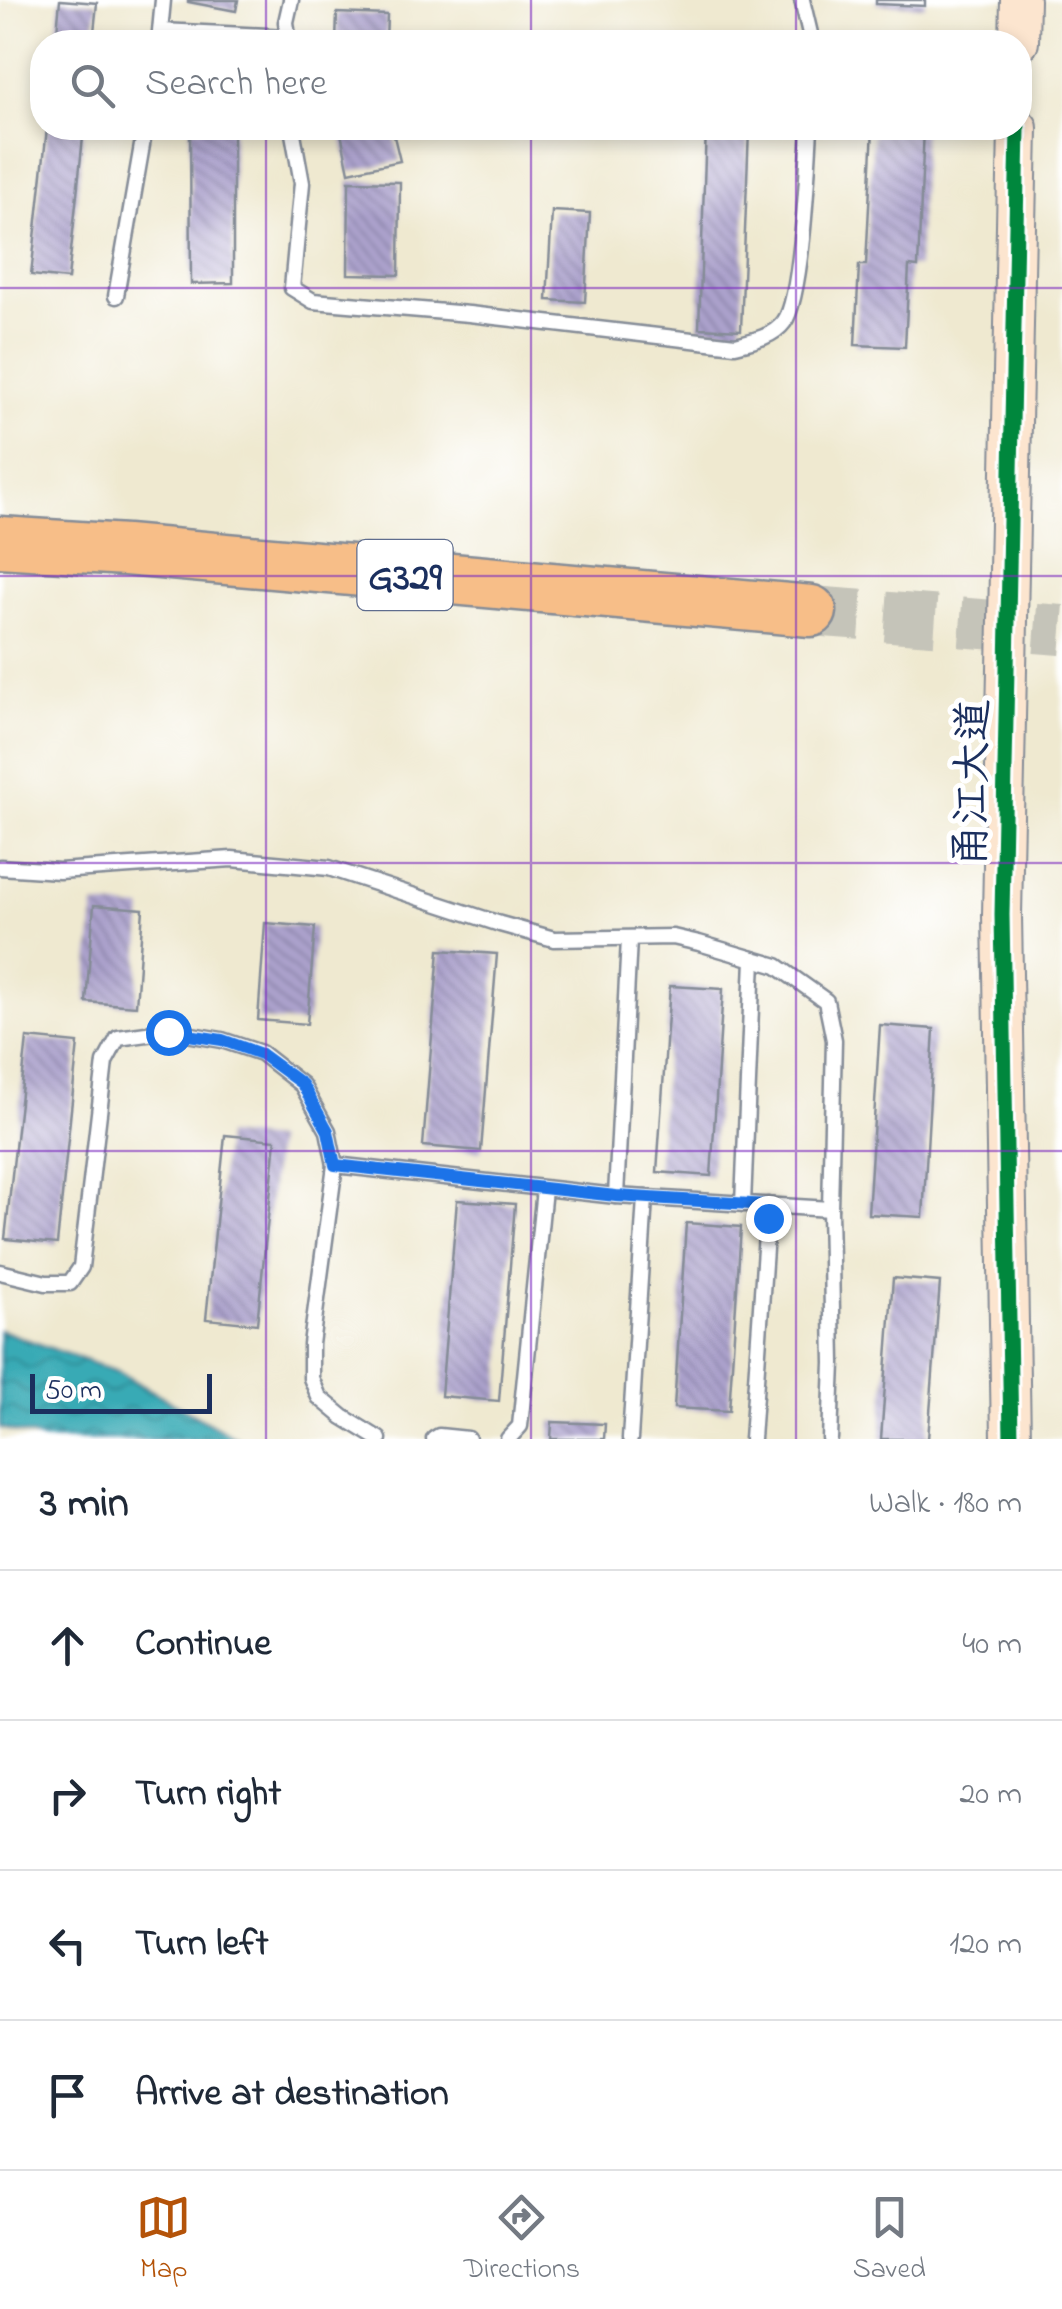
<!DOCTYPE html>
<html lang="en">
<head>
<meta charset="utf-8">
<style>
	:root { --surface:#fff; --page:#f2f2f3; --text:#1f2937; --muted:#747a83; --line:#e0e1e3; --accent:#b45309 }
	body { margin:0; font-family:"Indie Flower","LXGW WenKai TC",sans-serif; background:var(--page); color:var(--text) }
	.scale { position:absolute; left:30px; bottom:25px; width:182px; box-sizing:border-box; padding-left:10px; border:5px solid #1b2f5e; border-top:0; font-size:28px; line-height:35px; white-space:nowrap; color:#1b2f5e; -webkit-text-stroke:8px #fff; paint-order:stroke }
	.stop { position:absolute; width:30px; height:30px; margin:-22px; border:8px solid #1a73e8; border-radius:50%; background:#fff }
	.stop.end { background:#1a73e8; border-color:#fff; box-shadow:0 2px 10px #0008 }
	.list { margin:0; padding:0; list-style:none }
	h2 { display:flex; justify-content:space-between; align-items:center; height:130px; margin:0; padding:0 40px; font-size:42px }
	h2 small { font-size:32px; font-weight:400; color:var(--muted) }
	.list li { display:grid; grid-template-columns:65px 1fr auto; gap:30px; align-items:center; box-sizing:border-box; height:150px; padding:0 40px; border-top:2px solid var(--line) }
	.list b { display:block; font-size:38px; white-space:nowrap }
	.list em { font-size:32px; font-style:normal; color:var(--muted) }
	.icon { flex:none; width:55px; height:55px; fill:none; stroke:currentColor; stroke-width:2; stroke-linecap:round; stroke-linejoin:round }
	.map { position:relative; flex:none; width:1062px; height:1439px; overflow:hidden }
	.search { position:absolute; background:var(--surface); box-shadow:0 5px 15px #0003; left:30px; right:30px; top:30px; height:110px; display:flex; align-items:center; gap:25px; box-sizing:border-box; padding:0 35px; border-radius:40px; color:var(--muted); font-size:38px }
	.sheet { height:730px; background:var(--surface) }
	nav { display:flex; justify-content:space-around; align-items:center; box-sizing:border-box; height:140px; border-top:2px solid var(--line); background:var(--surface); font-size:28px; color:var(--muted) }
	nav a { display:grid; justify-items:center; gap:5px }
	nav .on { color:var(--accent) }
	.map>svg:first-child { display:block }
</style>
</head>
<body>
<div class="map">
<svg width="1062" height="1439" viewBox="0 0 1062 1439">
	<defs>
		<pattern id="water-waves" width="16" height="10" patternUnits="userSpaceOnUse" patternTransform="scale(2.5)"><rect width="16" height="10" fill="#39aab5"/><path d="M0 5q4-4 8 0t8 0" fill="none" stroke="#2f8b96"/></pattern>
		<pattern id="building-back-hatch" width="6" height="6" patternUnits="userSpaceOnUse" patternTransform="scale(2.5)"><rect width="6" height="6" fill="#aca2cc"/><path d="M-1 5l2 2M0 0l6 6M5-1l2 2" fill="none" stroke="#8b84a9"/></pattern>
	</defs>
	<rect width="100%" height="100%" fill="#fff"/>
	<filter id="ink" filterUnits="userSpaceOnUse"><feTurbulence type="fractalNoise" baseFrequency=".01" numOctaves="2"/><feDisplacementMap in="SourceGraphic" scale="20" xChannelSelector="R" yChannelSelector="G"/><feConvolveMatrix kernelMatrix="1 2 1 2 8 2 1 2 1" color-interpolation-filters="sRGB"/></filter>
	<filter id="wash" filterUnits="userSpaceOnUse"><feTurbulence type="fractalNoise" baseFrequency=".0048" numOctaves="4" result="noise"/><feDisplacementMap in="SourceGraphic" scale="40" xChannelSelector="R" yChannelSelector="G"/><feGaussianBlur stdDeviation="2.25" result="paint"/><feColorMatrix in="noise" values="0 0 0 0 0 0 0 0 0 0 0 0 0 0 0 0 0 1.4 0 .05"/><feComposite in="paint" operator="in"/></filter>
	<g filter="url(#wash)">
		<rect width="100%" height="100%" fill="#efe9d0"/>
		<path fill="url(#water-waves)" stroke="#2a6c8a" stroke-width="2.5" d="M 0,1330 L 120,1373 L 238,1439 L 44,1439 L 0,1428 Z"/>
		<g id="blocks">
			<g fill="url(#building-back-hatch)">
				<path d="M 60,0 L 97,3 L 93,42 L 56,42 Z"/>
				<path d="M 188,0 L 238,0 L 236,11 L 188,2 Z"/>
				<path d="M 876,0 L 925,0 L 925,6 L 876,4 Z"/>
				<path d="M 337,13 L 387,15 L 386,42 L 336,42 Z"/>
				<path d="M 47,128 L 84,128 L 68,279 L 31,275 Z"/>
				<path d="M 190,128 L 233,128 L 233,283 L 191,284 Z"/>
				<path d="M 340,128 L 392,128 L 400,161 L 349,172 Z"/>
				<path d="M 706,128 L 749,130 L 741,330 L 699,328 Z"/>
				<path d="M 873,128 L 924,128 L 918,267 L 909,266 L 905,347 L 855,345 L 859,265 L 866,265 Z"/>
				<path d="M 349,181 L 400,182 L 399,275 L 348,274 Z"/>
				<path d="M 552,211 L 590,213 L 585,302 L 547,300 Z"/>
				<path d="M 94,905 L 143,909 L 136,1006 L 86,1002 Z"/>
				<path d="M 265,923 L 315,927 L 307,1024 L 258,1020 Z"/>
				<path d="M 439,950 L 497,954 L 481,1151 L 423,1146 Z"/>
				<path d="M 670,986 L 723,989 L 711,1176 L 657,1172 Z"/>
				<path d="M 880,1025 L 934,1029 L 923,1217 L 868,1214 Z"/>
				<path d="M 27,1038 L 78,1043 L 57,1244 L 5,1239 Z"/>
				<path d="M 225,1135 L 276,1140 L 257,1324 L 206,1319 Z"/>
				<path d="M 457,1200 L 515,1204 L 499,1401 L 441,1396 Z"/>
				<path d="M 686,1223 L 741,1227 L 729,1411 L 674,1408 Z"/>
				<path d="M 893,1278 L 940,1282 L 928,1439 L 881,1439 Z"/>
				<path d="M 552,1422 L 605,1424 L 604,1439 L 551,1439 Z"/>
			</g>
		</g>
	</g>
	<g filter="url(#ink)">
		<use href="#blocks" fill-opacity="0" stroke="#858c97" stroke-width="2.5"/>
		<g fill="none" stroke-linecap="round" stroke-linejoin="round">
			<path stroke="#c5c4b9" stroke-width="50" stroke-dasharray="50 25" stroke-linecap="butt" d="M 811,611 L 1062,630"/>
			<defs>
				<g id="lane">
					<path d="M 802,0 L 812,42"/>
					<path d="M 161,31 L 288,37 L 286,22 L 291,0"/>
					<path d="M 159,42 L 163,0"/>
					<path d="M 292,128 L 302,183 L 292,288 L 313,301 L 469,314 L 735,345 C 752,341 773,337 784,322 C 802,299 808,162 810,128"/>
					<path d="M 116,296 L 145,128"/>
					<path d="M 0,867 L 59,871 L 232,859 L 329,868 L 500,924 L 554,939 L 673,937 L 699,943 L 777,966 L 826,1001 L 834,1040 L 830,1209 L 833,1363 L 830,1439"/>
					<path d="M 335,1165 L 616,1196 L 830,1209"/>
					<path d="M 616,1196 L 629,939"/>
					<path d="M 743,1204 L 753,959"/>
					<path d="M 0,1272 L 46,1283 L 70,1283 L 81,1267 L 105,1062 L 118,1038 L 168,1031 L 222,1040 L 261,1053 L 302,1085 L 328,1131 L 335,1165 L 311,1344 L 311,1378 L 319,1397 L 343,1417 L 379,1439"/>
					<path d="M 434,1439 L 439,1436 L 468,1439"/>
					<path d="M 508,1439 L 520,1426 L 544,1189"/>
					<path d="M 630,1439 L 645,1198"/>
					<path d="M 752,1439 L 768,1205"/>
				</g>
				<g id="secondary">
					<path d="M 1019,42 L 1020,0"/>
					<path d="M 1011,1439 L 1002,915 L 1018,128"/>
				</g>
				<path id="highway" d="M 0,542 L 126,550 L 811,611"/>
			</defs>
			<use href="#lane" stroke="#858c97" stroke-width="19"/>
			<use href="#secondary" stroke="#858c97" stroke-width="42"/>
			<use href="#highway" stroke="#858c97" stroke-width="55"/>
			<use href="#lane" stroke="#fff" stroke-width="14"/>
			<use href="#secondary" stroke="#fce5cf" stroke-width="38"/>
			<use href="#highway" stroke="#f7be88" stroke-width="50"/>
			<defs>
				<path id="cycleway" d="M 1011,1439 L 1002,915 L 1018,128"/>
			</defs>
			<use href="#cycleway" stroke="#fff" stroke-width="21"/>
			<use href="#cycleway" stroke="#00873e" stroke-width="15"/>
		</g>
	</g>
	<g fill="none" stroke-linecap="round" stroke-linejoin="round" filter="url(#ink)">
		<path stroke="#1a73e8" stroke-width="12" d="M 168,1032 L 222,1040 L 261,1054 L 302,1084 L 328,1131 L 335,1165 L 616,1196 L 768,1205 L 768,1218"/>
	</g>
	<path fill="none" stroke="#7b2cbf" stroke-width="2.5" stroke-opacity="0.55" d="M 266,0 L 266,42M 531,0 L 531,42M 796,0 L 796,42M 266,128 L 266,1439M 531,128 L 531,1439M 796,128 L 796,1439M 0,288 L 1062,288M 0,576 L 1062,576M 0,863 L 1062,863M 0,1151 L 1062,1151"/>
	<g text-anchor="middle" stroke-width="10" stroke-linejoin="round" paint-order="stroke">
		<rect fill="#fff" stroke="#5f6d8e" stroke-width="2.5" x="357.5" y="540" width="95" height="70" rx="8"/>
		<g font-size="40" font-weight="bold" fill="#1b2f5e">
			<text x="405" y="589">G329</text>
		</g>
		<g font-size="42" fill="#1b2f5e" stroke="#fff">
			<text transform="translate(970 783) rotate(-89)" y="15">甬江大道</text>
		</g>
	</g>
</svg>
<div class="scale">50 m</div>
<div class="stop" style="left:168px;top:1032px"></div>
<div class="stop end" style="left:768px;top:1218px"></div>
<div class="search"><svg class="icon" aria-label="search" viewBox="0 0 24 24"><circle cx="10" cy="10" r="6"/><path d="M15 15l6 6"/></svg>Search here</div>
</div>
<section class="sheet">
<h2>3 min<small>Walk · 180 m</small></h2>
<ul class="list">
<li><svg class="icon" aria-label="ahead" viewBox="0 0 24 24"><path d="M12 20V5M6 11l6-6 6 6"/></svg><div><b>Continue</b></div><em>40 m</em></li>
<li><svg class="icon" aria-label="right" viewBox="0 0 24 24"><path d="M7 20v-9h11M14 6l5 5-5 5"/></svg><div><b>Turn right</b></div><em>20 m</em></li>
<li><svg class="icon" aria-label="left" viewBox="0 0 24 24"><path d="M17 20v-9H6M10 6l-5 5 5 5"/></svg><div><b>Turn left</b></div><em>120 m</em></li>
<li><svg class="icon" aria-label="arrive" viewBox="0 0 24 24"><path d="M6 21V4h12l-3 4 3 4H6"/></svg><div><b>Arrive at destination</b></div></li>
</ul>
</section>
<nav>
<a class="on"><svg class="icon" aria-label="map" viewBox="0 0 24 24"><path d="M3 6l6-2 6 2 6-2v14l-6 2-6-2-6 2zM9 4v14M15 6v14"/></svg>Map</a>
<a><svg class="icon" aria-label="directions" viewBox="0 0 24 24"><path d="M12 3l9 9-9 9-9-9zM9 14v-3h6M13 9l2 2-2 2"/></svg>Directions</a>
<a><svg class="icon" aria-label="saved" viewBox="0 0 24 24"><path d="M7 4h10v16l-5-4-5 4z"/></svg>Saved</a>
</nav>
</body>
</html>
